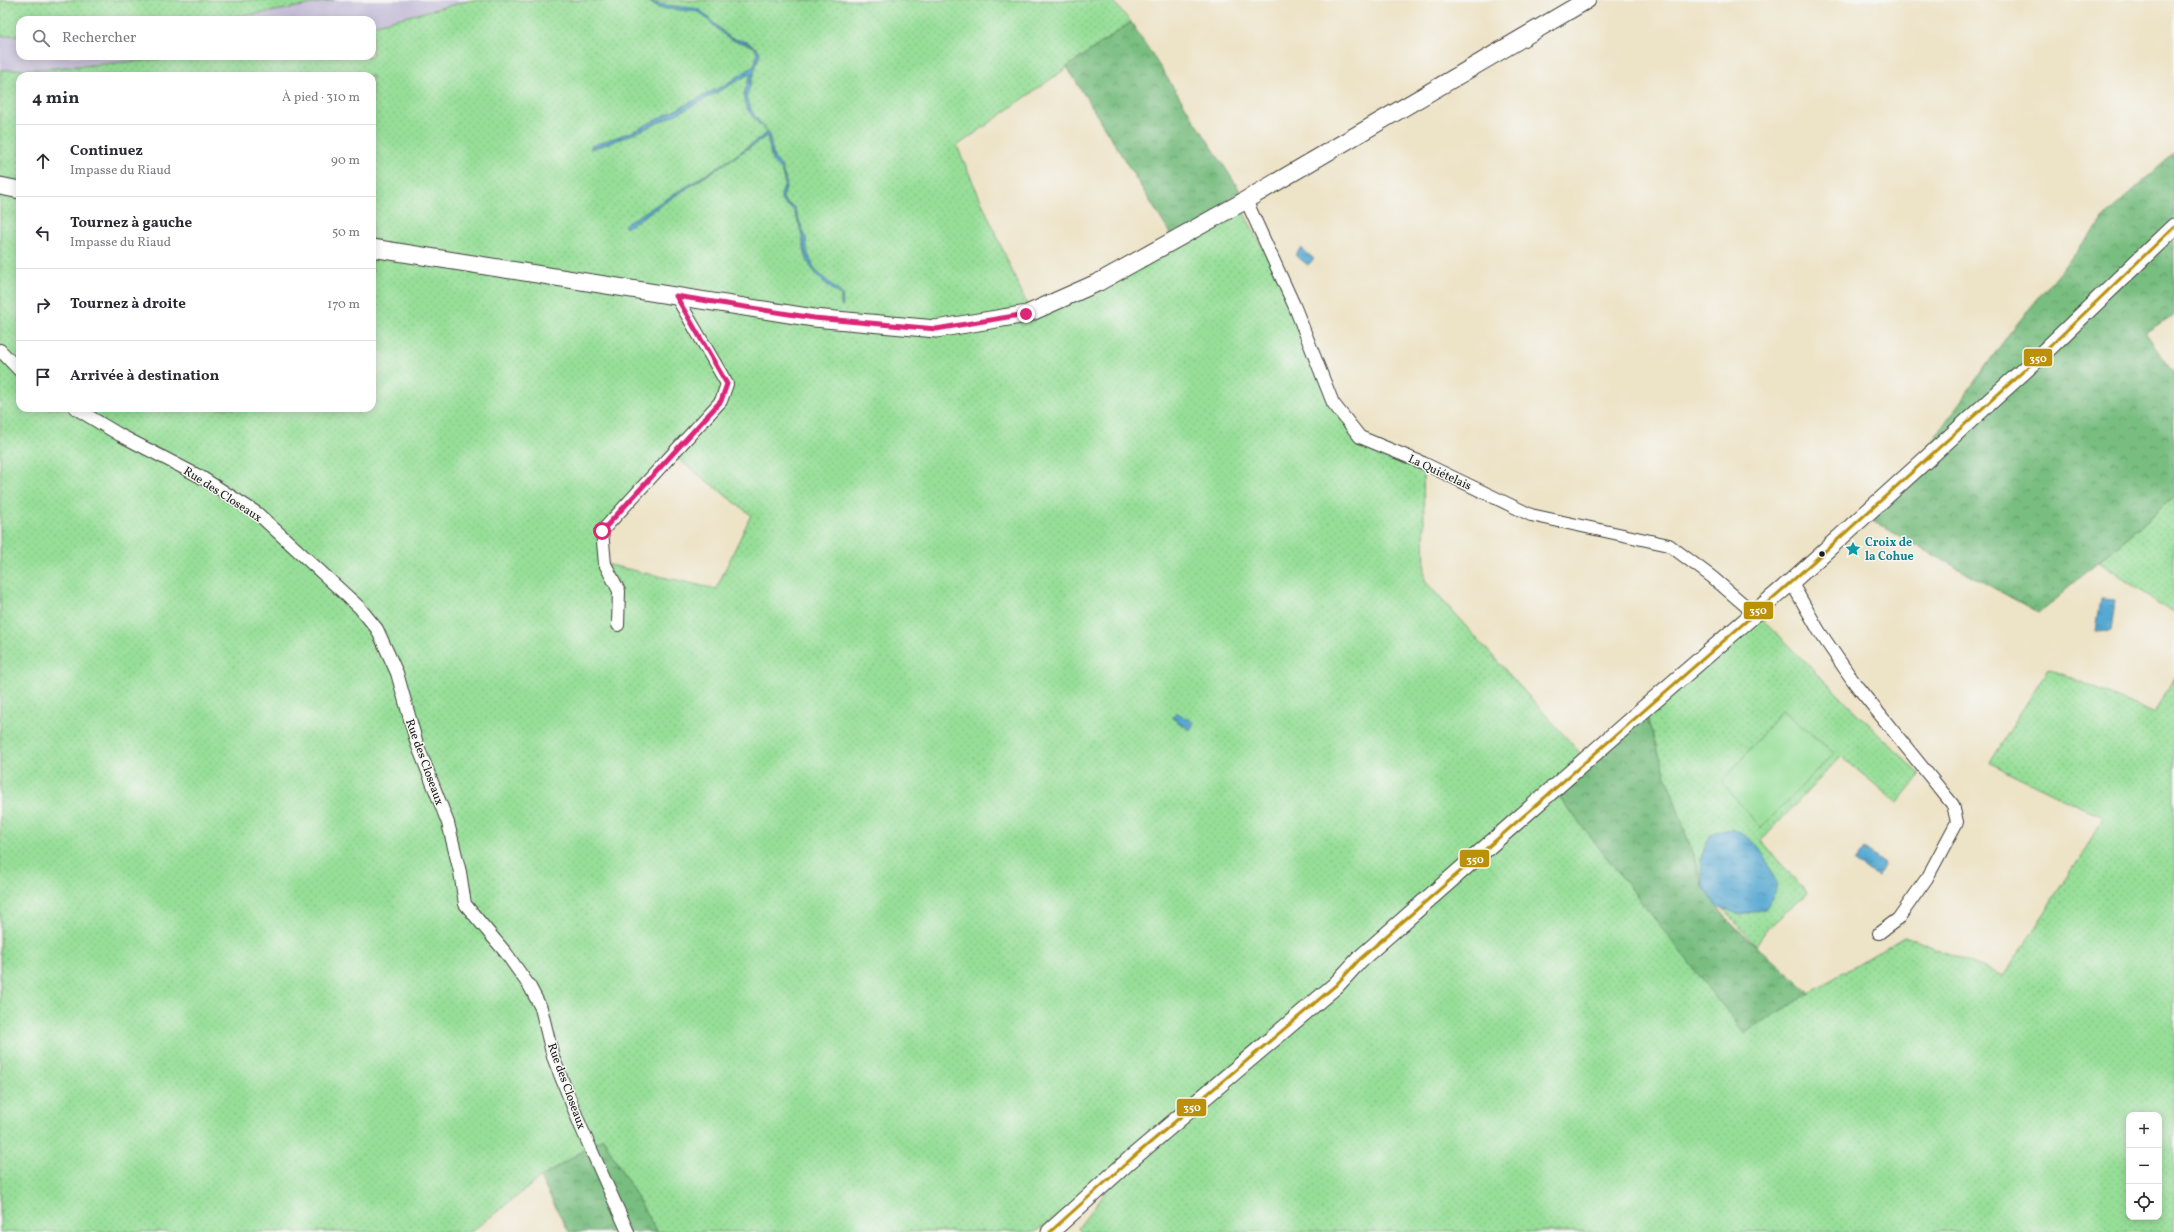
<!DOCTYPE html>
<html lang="fr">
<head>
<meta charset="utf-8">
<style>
	:root { --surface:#fff; --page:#f7f7f7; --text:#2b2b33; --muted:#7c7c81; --line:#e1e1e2 }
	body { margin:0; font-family:Vollkorn,serif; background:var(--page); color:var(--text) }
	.controls { position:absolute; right:12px; bottom:12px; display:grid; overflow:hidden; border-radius:8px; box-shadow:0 2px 10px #0003 }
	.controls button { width:36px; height:36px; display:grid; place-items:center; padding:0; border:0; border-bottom:1px solid var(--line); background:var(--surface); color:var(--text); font:20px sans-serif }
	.stop { position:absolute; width:12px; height:12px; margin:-9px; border:3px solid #db2777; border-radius:50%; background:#fff }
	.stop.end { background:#db2777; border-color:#fff; box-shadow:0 1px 4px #0008 }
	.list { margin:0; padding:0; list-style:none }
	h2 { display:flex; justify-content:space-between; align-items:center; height:52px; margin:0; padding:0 16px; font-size:17px }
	h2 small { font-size:13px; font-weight:400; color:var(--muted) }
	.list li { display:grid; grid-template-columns:26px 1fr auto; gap:12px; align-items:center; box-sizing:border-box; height:72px; padding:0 16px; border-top:1px solid var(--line) }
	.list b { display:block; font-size:15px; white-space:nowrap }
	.list p { margin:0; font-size:13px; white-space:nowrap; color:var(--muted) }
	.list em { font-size:13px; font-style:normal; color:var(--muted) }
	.icon { flex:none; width:22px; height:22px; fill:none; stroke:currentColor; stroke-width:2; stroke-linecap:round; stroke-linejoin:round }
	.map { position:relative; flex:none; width:2174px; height:1232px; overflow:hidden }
	.search { position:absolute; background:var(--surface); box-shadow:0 2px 10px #0003; left:16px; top:16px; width:360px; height:44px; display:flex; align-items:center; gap:10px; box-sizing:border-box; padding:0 14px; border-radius:12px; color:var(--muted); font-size:15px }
	.panel { position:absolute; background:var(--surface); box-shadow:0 2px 10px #0003; left:16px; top:72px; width:360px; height:340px; border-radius:12px }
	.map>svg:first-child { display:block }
</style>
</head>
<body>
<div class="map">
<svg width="2174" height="1232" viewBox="0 0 2174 1232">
	<defs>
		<pattern id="grass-dots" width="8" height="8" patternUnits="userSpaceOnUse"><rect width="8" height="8" fill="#97df99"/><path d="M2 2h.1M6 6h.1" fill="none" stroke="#82bf83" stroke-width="1.8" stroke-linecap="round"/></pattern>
		<pattern id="forest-crowns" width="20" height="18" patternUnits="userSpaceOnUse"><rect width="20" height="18" fill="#79be81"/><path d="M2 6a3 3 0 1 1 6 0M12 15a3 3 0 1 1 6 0" fill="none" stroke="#629a69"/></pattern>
		<pattern id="water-ripples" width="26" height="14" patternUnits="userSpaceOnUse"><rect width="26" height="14" fill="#56a9d2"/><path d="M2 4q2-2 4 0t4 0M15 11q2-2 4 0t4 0" fill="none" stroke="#4689aa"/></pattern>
	</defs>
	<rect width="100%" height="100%" fill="#f6f6f2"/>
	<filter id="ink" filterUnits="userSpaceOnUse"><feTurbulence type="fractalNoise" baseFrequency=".025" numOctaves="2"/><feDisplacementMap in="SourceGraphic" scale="8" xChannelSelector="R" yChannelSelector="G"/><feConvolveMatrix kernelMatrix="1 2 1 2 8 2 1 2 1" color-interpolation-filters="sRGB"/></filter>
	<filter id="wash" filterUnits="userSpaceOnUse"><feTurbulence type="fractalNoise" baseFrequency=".012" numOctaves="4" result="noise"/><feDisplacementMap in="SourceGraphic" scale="16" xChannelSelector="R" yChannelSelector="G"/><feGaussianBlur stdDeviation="0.9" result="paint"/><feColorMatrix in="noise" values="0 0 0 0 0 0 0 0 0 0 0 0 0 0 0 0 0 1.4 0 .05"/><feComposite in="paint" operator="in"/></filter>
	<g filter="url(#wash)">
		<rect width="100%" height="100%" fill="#ede3c7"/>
		<g fill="#c7c0d9">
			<path d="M 334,0 L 472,0 L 372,25 L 372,20 L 207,20 L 270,12 Z"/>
			<path d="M 20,35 L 20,56 L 194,56 L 45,69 L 0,70 L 0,36 Z"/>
		</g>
		<g fill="url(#grass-dots)" stroke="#5a7e5a" fill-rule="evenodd">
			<path d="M 0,0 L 334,0 L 270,12 L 207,20 L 20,20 L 20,35 L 0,36 Z"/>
			<path d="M 472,0 L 1112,0 L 1131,22 L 957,146 L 1028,307 L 1239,204 L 1294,305 L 1333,403 L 1360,437 L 1423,463 L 1425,581 L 1581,754 L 1553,789 L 1744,1032 L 1905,936 L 2004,976 L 2085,850 L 2102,817 L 1990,763 L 2048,668 L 2155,714 L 2174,677 L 2174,1232 L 1082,1232 L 1078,1228 L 1129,1161 L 1036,1232 L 656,1232 L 603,1138 L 540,1178 L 471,1232 L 0,1232 L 0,70 L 45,69 L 194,56 L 372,56 L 372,25 ZM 20,76 L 372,76 L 372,408 L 20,408 ZM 672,454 L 751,515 L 716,589 L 605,564 L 602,531 ZM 2129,1115 L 2159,1115 L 2159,1217 L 2129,1217 Z"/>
			<path d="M 2174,497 L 2174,614 L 2099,562 Z"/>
			<path d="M 1760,618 L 1920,774 L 1897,803 L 1841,756 L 1761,841 L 1807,893 L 1767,929 L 1756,945 L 1704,888 L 1646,717 Z"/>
		</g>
		<g fill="url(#forest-crowns)" stroke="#4a6d4e">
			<path d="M 1131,22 L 1246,200 L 1174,240 L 1067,67 Z"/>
			<path d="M 2174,153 L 2174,314 L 2145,332 L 2174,373 L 2174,497 L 2039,613 L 1874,522 L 2008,335 L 2107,214 Z"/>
			<path d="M 1644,709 L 1704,888 L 1729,922 L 1810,993 L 1744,1033 L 1553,789 Z"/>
			<path d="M 603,1138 L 657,1232 L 569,1232 L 540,1178 Z"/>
		</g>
		<path fill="#97df99" stroke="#5a7e5a" d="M 1782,710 L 1834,753 L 1761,828 L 1722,783 Z"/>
		<g fill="url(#water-ripples)" stroke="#396277">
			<path d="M 646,0 L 658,4 L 699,9 L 730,38 L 748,42 L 759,50 L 760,54 L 746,98 L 754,115 L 769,134 L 774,158 L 781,166 L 787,185 L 783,197 L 785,202 L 794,207 L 806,239 L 808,254 L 815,270 L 842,294 L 843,306 L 841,306 L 841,296 C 824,283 807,270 804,248 C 802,235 800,223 793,210 C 791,206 785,205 781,201 L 781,195 L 785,184 L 781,170 L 772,161 L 767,136 L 626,228 L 624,225 L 731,159 L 767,133 C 759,122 742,110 744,95 C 745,88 749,80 751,73 C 699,103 647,132 591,149 L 591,146 L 634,131 L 723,86 L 754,66 L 757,55 L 756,49 L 751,45 L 730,40 L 699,12 L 659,8 Z"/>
			<path d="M 1301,248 L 1314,259 L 1308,265 L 1295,255 Z"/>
			<path d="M 2101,599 L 2115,600 L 2111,631 L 2096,632 Z"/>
			<path d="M 1176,712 L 1194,723 L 1190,730 L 1172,718 Z"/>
			<path d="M 1732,829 C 1762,843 1766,855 1777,885 L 1773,897 L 1764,909 L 1741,915 L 1717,906 L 1704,888 L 1700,860 L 1710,835 L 1715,832 Z"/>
			<path d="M 1864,849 L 1885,864 L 1877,876 L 1854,862 Z"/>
		</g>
	</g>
	<g filter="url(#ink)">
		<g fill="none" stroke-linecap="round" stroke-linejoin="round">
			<defs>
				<g id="street">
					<path d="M 1246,200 L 1294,305 L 1333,403 L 1360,437 L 1423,463 L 1531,515 L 1669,545 L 1712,577 L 1755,614"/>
					<path d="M 0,350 L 20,371"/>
					<path d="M 75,408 L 120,435 L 201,477 L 257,513 L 359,607 L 377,629 L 397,673 L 417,744 L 448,823 L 460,872 L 465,904 L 506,953 L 530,987 L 541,1008 L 553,1057 L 581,1127 L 628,1232"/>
					<path d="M 1791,582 L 1819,631 L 1856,685 L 1953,805 L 1957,822 L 1927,878 L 1898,919 L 1879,933"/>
					<path d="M 618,625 L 619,591 L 605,564 L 602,531 L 721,401 L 727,384 L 676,296"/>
				</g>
				<g id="secondary">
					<path d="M 0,186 L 20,190"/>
					<path d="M 372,248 L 814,318 L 936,329 L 1027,314 L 1099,282 L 1239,204 L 1587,0"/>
					<path d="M 1050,1232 L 1131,1159 L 1336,985 L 1360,959 L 1644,709 L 1791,582 L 2040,356 L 2174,227"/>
				</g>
			</defs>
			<use href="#street" stroke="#3b3a36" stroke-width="14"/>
			<use href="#secondary" stroke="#3b3a36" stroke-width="19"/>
			<use href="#street" stroke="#fff" stroke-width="12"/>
			<use href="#secondary" stroke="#fff" stroke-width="17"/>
			<defs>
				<path id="bus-1" d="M 1050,1232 L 1131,1159 L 1336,985 L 1360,959 L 1791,582 L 2040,356 L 2174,227"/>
			</defs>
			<use href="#bus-1" stroke="#f6f6f2" stroke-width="6"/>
			<use href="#bus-1" stroke="#ba9108" stroke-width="3"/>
		</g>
	</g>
	<g fill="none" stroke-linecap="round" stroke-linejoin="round" filter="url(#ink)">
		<path stroke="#db2777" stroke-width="5" d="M 602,531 L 721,401 L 727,384 L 676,296 L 814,318 L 936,329 L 1026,314"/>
	</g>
	<defs>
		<symbol id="sight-bare" viewBox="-9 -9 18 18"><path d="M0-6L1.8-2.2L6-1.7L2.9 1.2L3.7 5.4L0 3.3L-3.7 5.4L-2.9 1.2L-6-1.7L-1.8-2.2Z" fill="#0f9aa8" stroke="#f6f6f2" stroke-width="2.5" paint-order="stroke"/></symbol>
	</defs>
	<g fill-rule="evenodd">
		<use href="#sight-bare" x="1842" y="538" width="22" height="22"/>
	</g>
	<circle fill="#1c1c1c" stroke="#f6f6f2" stroke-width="1.5" cx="1822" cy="554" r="3.5"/>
	<g text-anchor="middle" stroke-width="3" stroke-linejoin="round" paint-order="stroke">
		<g font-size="12" fill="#1c1c1c" stroke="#f6f6f2">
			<text transform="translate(1440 472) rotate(25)" y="4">La Quiételais</text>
			<text transform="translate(223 494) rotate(33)" y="4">Rue des Closeaux</text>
			<text transform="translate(425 762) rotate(70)" y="4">Rue des Closeaux</text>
			<text transform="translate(567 1086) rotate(70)" y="4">Rue des Closeaux</text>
		</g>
		<g font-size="12" font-weight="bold" fill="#0d838f" stroke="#f6f6f2" text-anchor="start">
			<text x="1865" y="546">Croix de<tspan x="1865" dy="14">la Cohue</tspan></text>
		</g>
	</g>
	<g stroke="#f6f6f2" stroke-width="1.5">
		<rect x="2023" y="348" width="30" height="19" rx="4" fill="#ba9108"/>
		<rect x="1743" y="601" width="31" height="19" rx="4" fill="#ba9108"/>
		<rect x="1459" y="849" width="31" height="19" rx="4" fill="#ba9108"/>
		<rect x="1176" y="1098" width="31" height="19" rx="4" fill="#ba9108"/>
	</g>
	<g font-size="11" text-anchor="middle" font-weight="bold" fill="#fff">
		<text x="2038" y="362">350</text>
		<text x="1758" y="614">350</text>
		<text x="1475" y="863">350</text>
		<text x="1192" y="1111">350</text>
	</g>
</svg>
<div class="controls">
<button>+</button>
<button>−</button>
<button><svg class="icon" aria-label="locate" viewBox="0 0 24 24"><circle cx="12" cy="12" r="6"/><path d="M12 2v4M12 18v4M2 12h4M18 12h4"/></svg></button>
</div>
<div class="stop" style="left:602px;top:531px"></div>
<div class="stop end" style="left:1026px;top:314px"></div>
<div class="search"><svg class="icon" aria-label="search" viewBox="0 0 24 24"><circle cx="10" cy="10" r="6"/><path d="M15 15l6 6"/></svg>Rechercher</div>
<section class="panel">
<h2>4 min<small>À pied · 310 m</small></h2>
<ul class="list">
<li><svg class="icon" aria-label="ahead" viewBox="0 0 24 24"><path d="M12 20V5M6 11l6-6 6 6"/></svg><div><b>Continuez</b><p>Impasse du Riaud</p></div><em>90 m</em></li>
<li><svg class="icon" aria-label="left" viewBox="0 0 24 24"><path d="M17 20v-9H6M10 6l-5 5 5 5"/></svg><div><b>Tournez à gauche</b><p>Impasse du Riaud</p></div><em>50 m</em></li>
<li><svg class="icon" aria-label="right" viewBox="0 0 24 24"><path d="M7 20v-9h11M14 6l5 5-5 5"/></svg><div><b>Tournez à droite</b></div><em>170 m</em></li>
<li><svg class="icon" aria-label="arrive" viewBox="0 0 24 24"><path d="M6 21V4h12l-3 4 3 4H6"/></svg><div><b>Arrivée à destination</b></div></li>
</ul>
</section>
</div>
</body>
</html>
